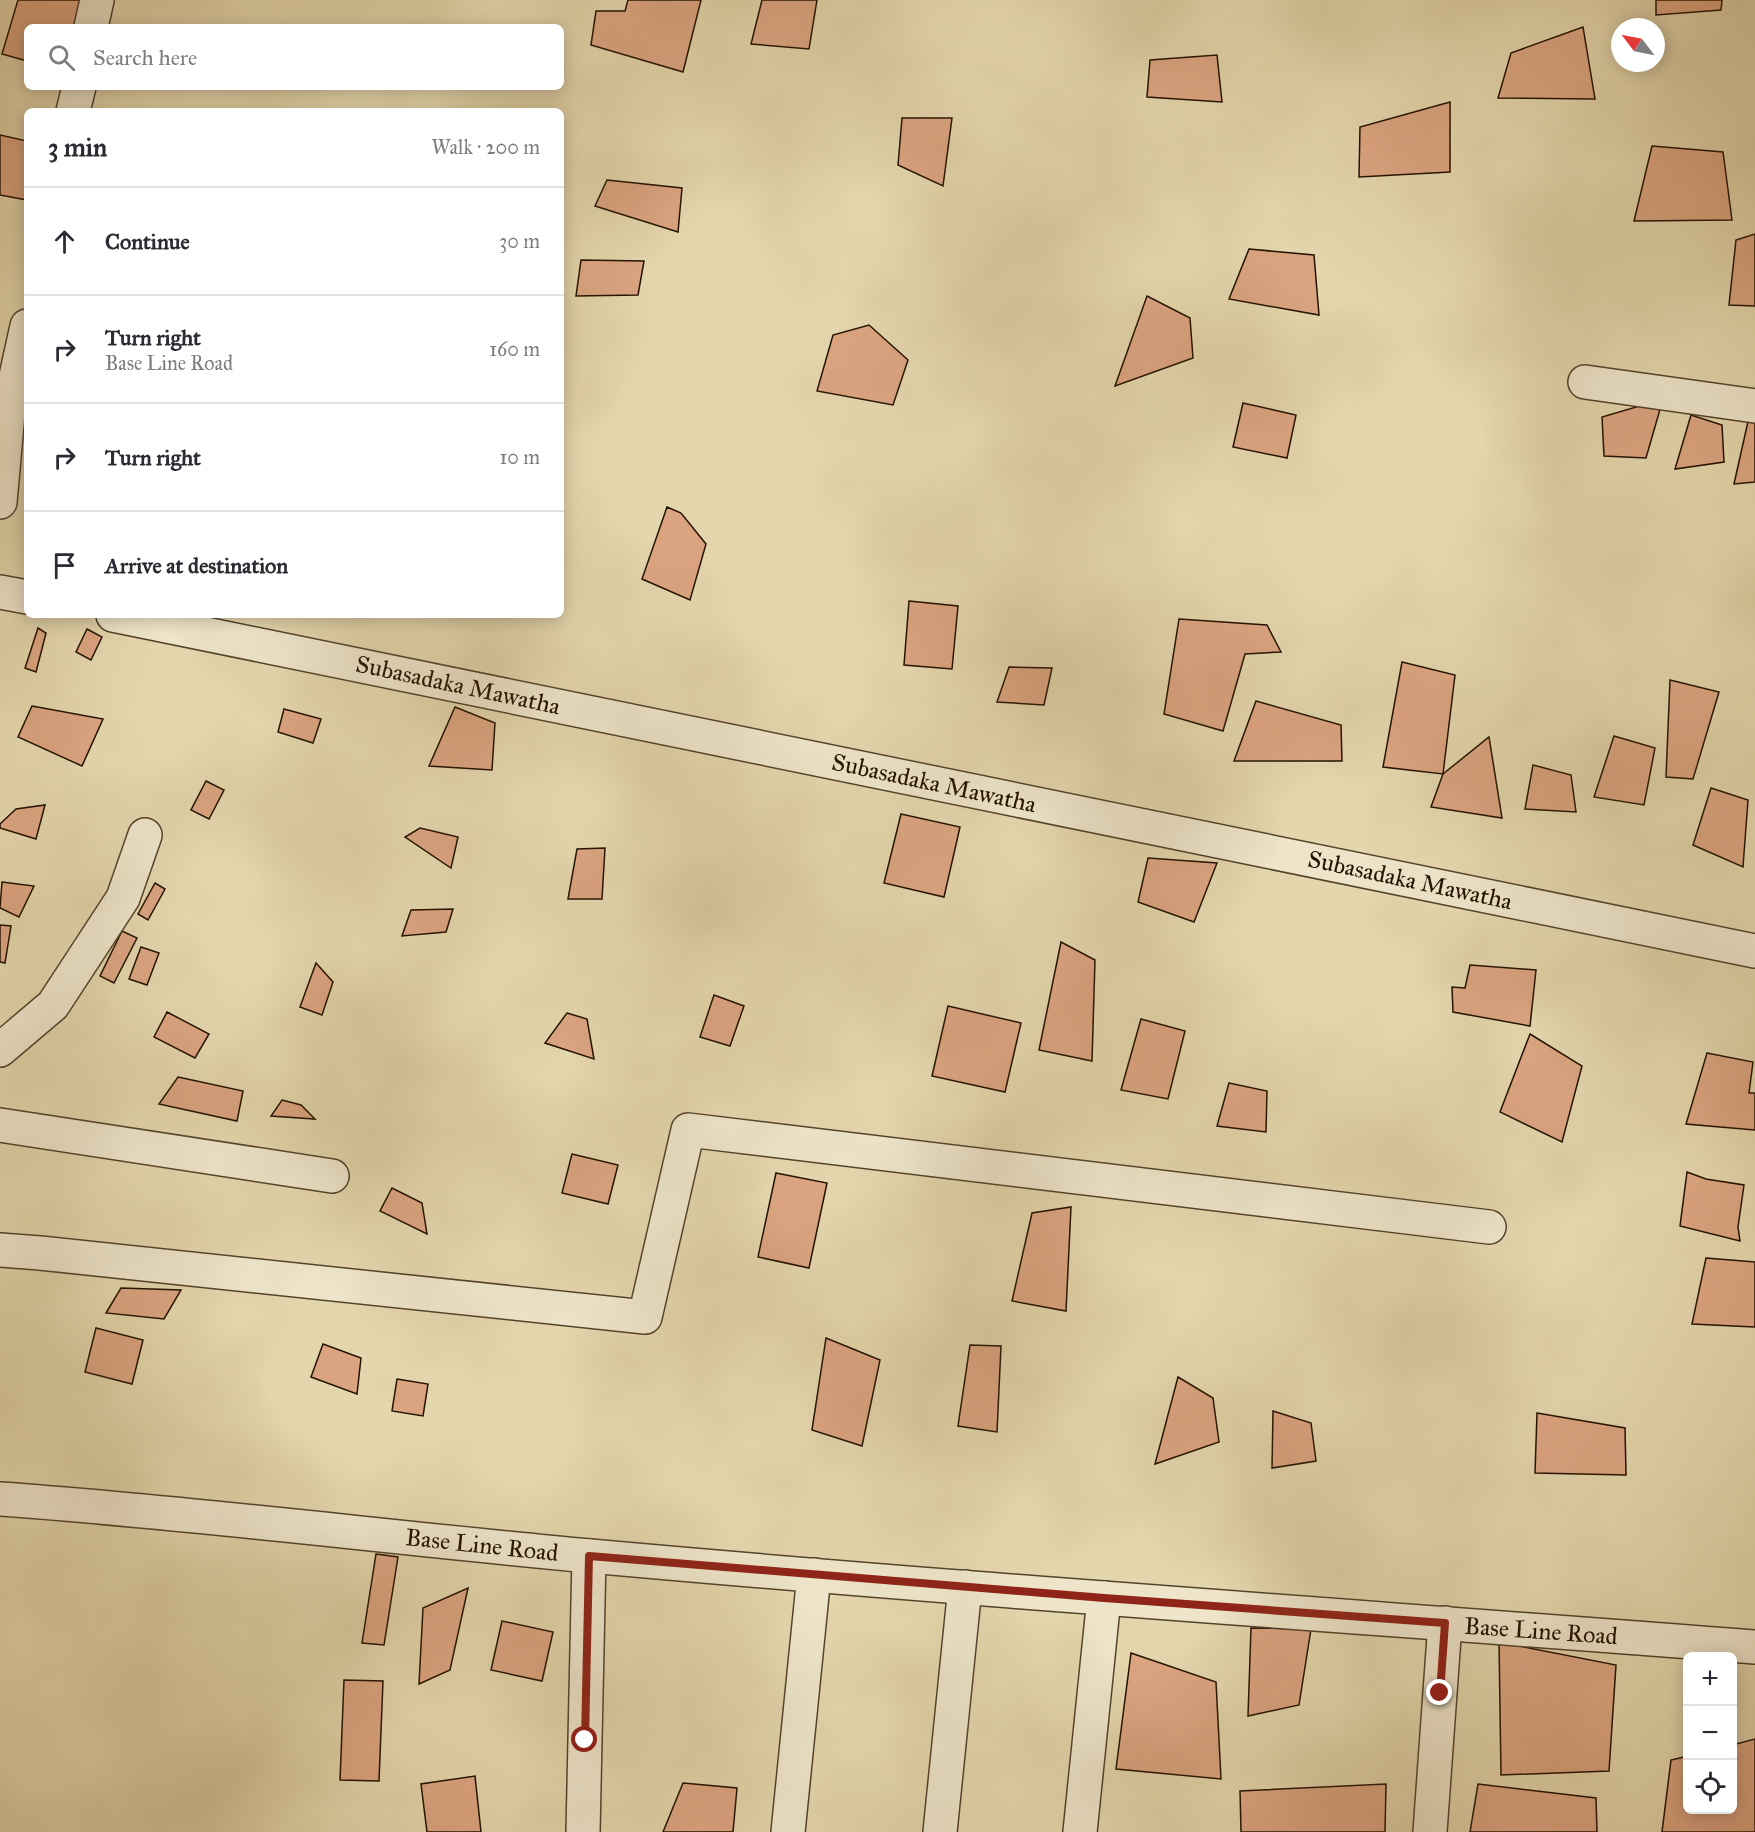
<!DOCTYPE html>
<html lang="en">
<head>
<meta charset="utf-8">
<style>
	:root { --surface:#fff; --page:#f7f7f7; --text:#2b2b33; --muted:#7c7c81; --line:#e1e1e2 }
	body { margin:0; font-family:"IM FELL Great Primer",serif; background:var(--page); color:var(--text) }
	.controls { position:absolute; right:18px; bottom:18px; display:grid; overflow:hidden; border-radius:9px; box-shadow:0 3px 15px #0003 }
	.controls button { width:54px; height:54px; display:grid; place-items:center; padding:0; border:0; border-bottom:2px solid var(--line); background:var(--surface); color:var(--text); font:30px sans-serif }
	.compass { position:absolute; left:1611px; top:18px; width:54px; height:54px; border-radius:50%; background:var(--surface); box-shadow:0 3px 15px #0003; rotate:302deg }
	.stop { position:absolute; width:18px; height:18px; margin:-14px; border:4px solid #8f2418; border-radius:50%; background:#fff }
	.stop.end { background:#8f2418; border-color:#fff; box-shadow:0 2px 6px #0008 }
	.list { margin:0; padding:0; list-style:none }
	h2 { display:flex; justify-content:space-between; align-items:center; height:78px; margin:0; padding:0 24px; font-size:26px }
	h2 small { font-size:20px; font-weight:400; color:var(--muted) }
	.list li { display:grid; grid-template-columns:39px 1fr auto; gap:18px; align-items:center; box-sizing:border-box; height:108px; padding:0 24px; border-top:2px solid var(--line) }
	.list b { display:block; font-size:22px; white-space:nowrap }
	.list p { margin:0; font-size:20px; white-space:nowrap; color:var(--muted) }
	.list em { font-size:20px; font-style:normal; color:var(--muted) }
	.icon { flex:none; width:33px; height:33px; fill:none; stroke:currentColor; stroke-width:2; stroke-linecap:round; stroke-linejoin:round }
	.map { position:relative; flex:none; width:1755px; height:1832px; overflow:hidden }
	.search { position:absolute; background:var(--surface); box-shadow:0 3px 15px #0003; left:24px; top:24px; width:540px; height:66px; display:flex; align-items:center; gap:15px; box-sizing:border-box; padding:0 21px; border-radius:9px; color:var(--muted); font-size:22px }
	.panel { position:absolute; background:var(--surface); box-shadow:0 3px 15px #0003; left:24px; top:108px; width:540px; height:510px; border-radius:9px }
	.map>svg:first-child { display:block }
</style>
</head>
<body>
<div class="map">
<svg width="1755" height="1832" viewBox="0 0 1755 1832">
	<rect width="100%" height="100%" fill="#e3d5ac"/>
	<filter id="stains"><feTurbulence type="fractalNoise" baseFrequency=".00333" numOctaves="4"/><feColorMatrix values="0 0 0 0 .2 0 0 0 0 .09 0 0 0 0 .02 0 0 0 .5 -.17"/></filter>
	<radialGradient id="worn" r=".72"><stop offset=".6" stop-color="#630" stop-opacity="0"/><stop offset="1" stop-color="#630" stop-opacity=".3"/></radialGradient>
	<g fill="#daa480" stroke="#241200" stroke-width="1.5">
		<path d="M 18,0 L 87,0 L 79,27 L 27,27 L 27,61 L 2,54 Z"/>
		<path d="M 628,0 L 701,0 L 683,72 L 591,45 L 596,11 L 625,11 Z"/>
		<path d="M 762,0 L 817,0 L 809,49 L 751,44 Z"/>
		<path d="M 1656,0 L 1722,0 L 1721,10 L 1656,15 Z"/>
		<path d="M 1583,27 L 1595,99 L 1498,98 L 1511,53 Z"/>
		<path d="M 1217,55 L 1222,102 L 1147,97 L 1150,60 Z"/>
		<path d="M 1450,102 L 1450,172 L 1359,177 L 1360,127 Z"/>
		<path d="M 902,118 L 952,118 L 943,186 L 898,165 Z"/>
		<path d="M 0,135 L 27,141 L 27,200 L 0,195 Z"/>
		<path d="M 1652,146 L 1723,152 L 1732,220 L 1634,221 Z"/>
		<path d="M 607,180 L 682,188 L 678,232 L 595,206 Z"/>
		<path d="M 1755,234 L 1755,306 L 1729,305 L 1736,240 Z"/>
		<path d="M 1249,249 L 1314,255 L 1319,315 L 1229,299 Z"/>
		<path d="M 581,260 L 644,261 L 638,295 L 576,296 Z"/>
		<path d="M 1147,296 L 1190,318 L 1193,358 L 1115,386 Z"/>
		<path d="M 869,325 L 908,360 L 893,405 L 817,391 L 833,335 Z"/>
		<path d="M 1663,399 L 1646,458 L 1604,456 L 1602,417 Z"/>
		<path d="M 1243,403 L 1296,415 L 1287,458 L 1233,447 Z"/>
		<path d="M 1691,415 L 1722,425 L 1724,462 L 1675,469 Z"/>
		<path d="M 1749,417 L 1755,419 L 1755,482 L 1734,484 Z"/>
		<path d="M 667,507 L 681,513 L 706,544 L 690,600 L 642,579 Z"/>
		<path d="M 909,601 L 958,606 L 952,669 L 904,665 Z"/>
		<path d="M 1179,619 L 1267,625 L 1281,652 L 1245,654 L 1223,731 L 1164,714 Z"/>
		<path d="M 38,628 L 46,633 L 36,672 L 25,668 Z"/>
		<path d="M 87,629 L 102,637 L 91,660 L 76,652 Z"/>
		<path d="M 1402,662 L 1455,675 L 1443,774 L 1383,767 Z"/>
		<path d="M 1009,667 L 1052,668 L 1044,705 L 997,702 Z"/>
		<path d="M 1670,680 L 1719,692 L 1693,779 L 1666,777 Z"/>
		<path d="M 1256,701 L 1341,725 L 1342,761 L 1234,761 Z"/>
		<path d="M 32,706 L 103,719 L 82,766 L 18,737 Z"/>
		<path d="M 455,707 L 495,723 L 492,770 L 429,766 Z"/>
		<path d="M 284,709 L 321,719 L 313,743 L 278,732 Z"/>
		<path d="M 1614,736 L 1655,748 L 1644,805 L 1594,797 Z"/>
		<path d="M 1489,737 L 1502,818 L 1431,807 L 1443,774 Z"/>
		<path d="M 1533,765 L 1571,775 L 1576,812 L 1525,809 Z"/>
		<path d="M 206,781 L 224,790 L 209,819 L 191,810 Z"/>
		<path d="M 1711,788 L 1748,800 L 1743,867 L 1693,845 Z"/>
		<path d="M 45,805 L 36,839 L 0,828 L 0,824 L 16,809 Z"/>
		<path d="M 901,814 L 960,827 L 944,897 L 884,883 Z"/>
		<path d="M 420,828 L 458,837 L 451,868 L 405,837 Z"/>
		<path d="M 605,848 L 602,899 L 568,899 L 577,849 Z"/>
		<path d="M 1148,858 L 1217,863 L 1194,922 L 1138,902 Z"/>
		<path d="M 2,882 L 34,886 L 19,917 L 0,908 Z"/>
		<path d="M 155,883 L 165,889 L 148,920 L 138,914 Z"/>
		<path d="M 453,909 L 446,932 L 402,936 L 411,910 Z"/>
		<path d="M 0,925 L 11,926 L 5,963 L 0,962 Z"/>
		<path d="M 122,931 L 137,938 L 114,983 L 100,976 Z"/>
		<path d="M 1061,942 L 1095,960 L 1092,1061 L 1039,1050 Z"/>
		<path d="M 141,947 L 159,953 L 147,985 L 129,979 Z"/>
		<path d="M 316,963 L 333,982 L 322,1015 L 300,1007 Z"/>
		<path d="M 1470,965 L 1536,970 L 1530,1026 L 1453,1012 L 1452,987 L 1465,988 Z"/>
		<path d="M 714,995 L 744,1006 L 730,1046 L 700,1037 Z"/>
		<path d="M 948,1006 L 1021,1023 L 1005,1092 L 932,1076 Z"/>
		<path d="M 167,1012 L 209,1034 L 195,1058 L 154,1037 Z"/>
		<path d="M 567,1013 L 587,1019 L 594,1059 L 545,1043 Z"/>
		<path d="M 1141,1019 L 1185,1031 L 1168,1099 L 1121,1090 Z"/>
		<path d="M 1530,1034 L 1582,1066 L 1562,1142 L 1500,1112 Z"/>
		<path d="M 1707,1053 L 1753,1062 L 1749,1093 L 1755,1093 L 1755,1130 L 1686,1124 Z"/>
		<path d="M 178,1077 L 243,1091 L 237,1121 L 159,1104 Z"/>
		<path d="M 1229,1083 L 1267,1091 L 1266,1132 L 1217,1126 Z"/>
		<path d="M 282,1100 L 301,1105 L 315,1119 L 271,1116 Z"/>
		<path d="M 572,1154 L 618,1165 L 608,1204 L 562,1193 Z"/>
		<path d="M 1687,1172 L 1706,1179 L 1744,1185 L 1738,1227 L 1740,1241 L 1680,1226 Z"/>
		<path d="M 776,1173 L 827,1183 L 809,1268 L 758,1257 Z"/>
		<path d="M 392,1188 L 422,1203 L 427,1234 L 380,1211 Z"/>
		<path d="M 1071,1207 L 1066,1311 L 1012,1301 L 1032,1213 Z"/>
		<path d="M 1706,1258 L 1755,1262 L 1755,1327 L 1692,1324 Z"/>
		<path d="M 121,1288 L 181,1290 L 164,1319 L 106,1313 Z"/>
		<path d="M 96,1328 L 143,1340 L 132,1384 L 85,1372 Z"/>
		<path d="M 826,1338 L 880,1360 L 862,1446 L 812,1430 Z"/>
		<path d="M 323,1344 L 361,1358 L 357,1394 L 311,1377 Z"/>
		<path d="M 970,1345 L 1001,1346 L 997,1432 L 958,1426 Z"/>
		<path d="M 1178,1377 L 1213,1398 L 1219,1442 L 1155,1464 Z"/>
		<path d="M 397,1379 L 428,1384 L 423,1416 L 392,1411 Z"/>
		<path d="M 1273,1411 L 1311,1423 L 1316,1461 L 1272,1468 Z"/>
		<path d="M 1537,1413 L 1625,1428 L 1626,1475 L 1535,1473 Z"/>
		<path d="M 376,1554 L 398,1557 L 384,1645 L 362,1643 Z"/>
		<path d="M 468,1588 L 450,1670 L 419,1684 L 423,1608 Z"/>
		<path d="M 502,1621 L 553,1632 L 542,1681 L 491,1670 Z"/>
		<path d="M 1251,1628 L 1311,1629 L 1299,1705 L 1248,1716 Z"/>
		<path d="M 1499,1642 L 1616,1665 L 1609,1771 L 1501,1775 Z"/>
		<path d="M 1131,1653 L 1216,1682 L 1221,1779 L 1116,1769 Z"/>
		<path d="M 344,1680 L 383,1681 L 379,1781 L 340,1780 Z"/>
		<path d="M 1755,1739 L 1755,1832 L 1662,1832 L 1671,1760 L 1688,1756 L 1688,1810 L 1732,1810 L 1732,1745 Z"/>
		<path d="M 475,1776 L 481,1832 L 427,1832 L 421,1784 Z"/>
		<path d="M 683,1783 L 737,1788 L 733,1832 L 663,1832 Z"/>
		<path d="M 1386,1784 L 1385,1832 L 1241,1832 L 1240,1791 Z"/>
		<path d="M 1478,1784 L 1596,1798 L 1597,1832 L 1470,1832 Z"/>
	</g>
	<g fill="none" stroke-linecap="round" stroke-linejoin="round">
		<defs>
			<g id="minor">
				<path d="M 91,27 L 97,0"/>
				<path d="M 73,111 L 79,87"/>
				<path d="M 1585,382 L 1755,406"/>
				<path d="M 0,502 L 8,413 L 27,326"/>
				<path d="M 0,592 L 27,597"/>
				<path d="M 113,615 L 1755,951"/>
				<path d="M 0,1050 L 53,1005 L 123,898 L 145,835"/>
				<path d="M 0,1125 L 332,1176"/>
				<path d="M 0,1250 L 40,1253 L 645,1317 L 688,1130 L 1489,1227"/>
				<path d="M 0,1499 C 197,1513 393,1538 590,1556 C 978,1591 1367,1617 1755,1647"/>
				<path d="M 583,1832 L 589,1556"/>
				<path d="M 788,1832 L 814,1575"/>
				<path d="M 940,1832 L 965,1587"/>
				<path d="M 1080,1832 L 1104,1598"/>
				<path d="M 1430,1832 L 1445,1623"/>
			</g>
		</defs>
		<use href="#minor" stroke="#54432b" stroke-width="36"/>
		<use href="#minor" stroke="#ede4c9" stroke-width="33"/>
	</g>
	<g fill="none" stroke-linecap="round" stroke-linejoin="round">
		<path stroke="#8f2418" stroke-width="8" d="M 585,1740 L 589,1556 L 1104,1598 L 1445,1623 L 1440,1693"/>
	</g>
	<g text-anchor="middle" stroke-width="6" stroke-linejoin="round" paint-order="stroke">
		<g font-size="24" fill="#241200" stroke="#ede4c9">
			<text transform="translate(458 685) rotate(12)" y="8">Subasadaka Mawatha</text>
			<text transform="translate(934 783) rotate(12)" y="8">Subasadaka Mawatha</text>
			<text transform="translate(1410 880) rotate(12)" y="8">Subasadaka Mawatha</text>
			<text transform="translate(482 1545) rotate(6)" y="8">Base Line Road</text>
			<text transform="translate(1541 1631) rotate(4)" y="8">Base Line Road</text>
		</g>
	</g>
	<rect width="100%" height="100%" filter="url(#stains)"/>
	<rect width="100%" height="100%" fill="url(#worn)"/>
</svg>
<div class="controls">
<button>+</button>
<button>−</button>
<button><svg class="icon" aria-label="locate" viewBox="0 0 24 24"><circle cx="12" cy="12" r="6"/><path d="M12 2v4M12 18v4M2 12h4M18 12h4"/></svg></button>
</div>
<svg class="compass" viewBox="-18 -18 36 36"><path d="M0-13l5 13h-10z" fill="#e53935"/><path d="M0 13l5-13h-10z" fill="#7c7c81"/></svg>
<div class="stop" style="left:585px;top:1740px"></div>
<div class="stop end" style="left:1440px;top:1693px"></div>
<div class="search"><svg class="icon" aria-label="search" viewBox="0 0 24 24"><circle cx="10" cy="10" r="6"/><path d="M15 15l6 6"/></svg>Search here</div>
<section class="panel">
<h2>3 min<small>Walk · 200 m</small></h2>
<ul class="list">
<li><svg class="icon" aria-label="ahead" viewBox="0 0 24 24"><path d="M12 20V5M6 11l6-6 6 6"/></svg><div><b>Continue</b></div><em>30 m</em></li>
<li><svg class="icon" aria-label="right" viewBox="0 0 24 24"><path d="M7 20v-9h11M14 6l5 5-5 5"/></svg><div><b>Turn right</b><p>Base Line Road</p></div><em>160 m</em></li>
<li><svg class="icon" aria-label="right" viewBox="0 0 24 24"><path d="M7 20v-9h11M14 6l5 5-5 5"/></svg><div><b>Turn right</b></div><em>10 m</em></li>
<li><svg class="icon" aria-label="arrive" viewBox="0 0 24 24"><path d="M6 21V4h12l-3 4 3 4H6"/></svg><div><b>Arrive at destination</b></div></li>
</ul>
</section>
</div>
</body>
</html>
